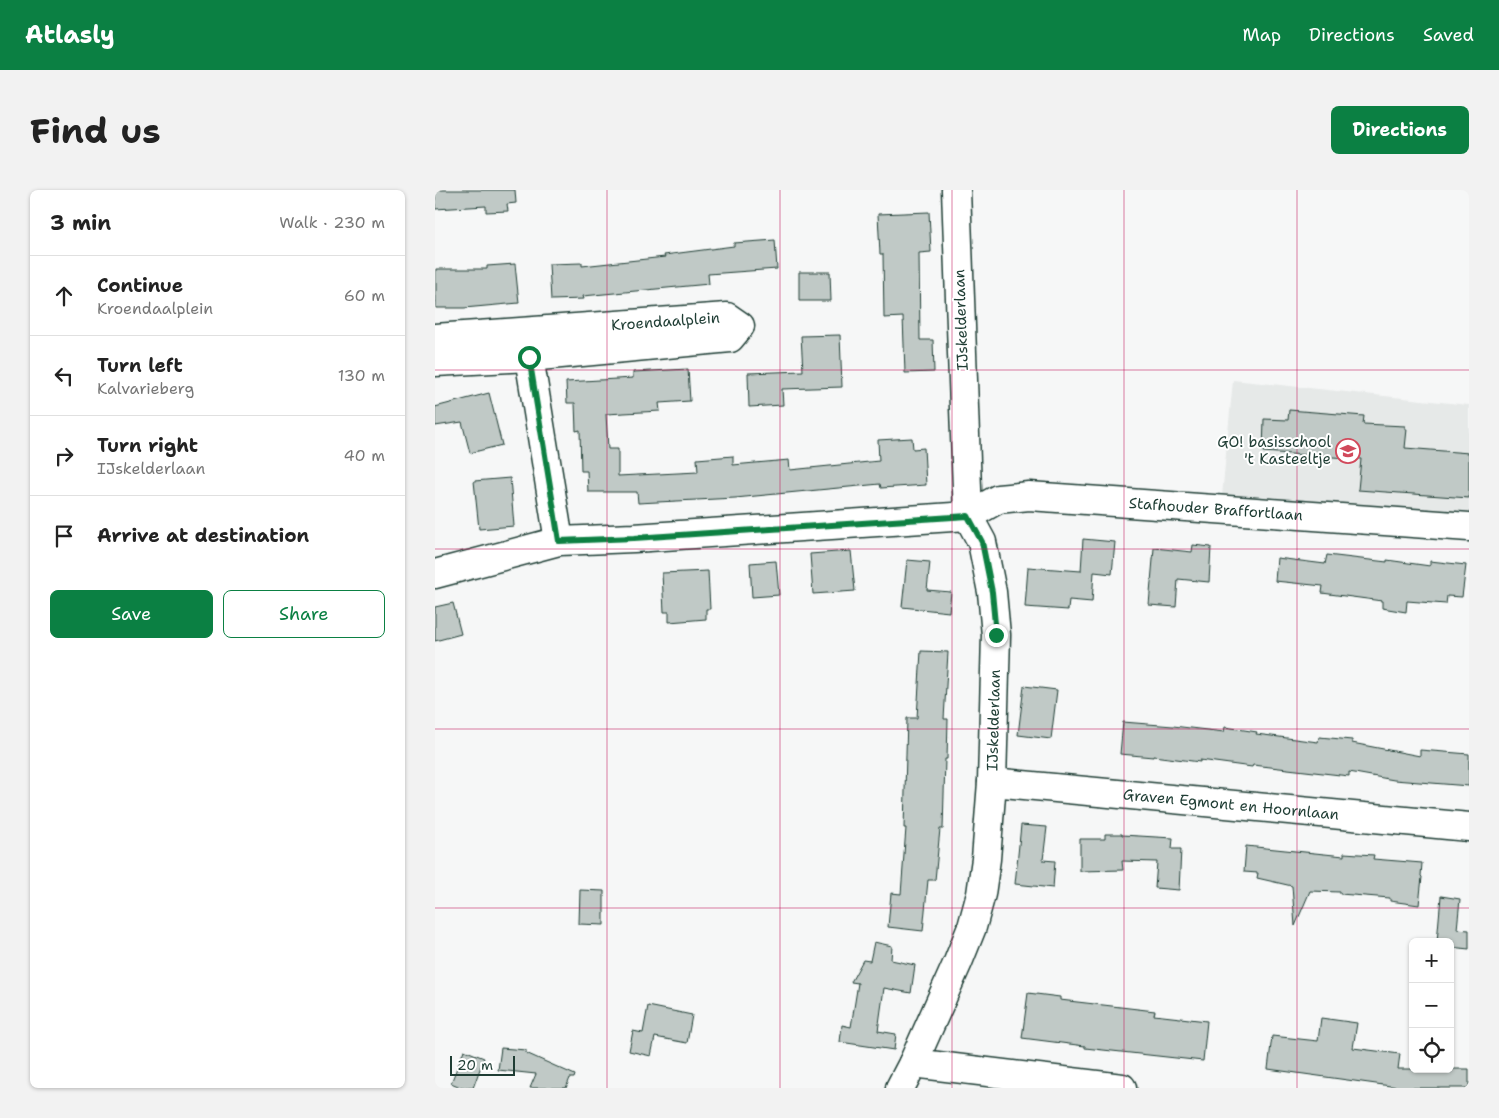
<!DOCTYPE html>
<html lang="en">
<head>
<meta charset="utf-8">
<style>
	:root { --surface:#fff; --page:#f2f2f2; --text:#222; --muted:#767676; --line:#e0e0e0; --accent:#0b8043 }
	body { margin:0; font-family:"Shantell Sans",sans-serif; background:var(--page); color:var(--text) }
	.controls { position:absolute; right:15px; bottom:15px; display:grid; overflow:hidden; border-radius:8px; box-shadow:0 1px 4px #0004 }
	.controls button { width:45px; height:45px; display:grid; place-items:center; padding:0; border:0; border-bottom:1px solid var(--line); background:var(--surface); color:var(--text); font:25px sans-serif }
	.scale { position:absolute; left:15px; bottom:12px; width:65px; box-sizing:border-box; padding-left:5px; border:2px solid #1f3d34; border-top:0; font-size:14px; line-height:18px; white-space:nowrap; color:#1f3d34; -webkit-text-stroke:4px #fff; paint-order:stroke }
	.stop { position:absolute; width:15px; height:15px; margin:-11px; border:4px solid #0b8043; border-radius:50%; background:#fff }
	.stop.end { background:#0b8043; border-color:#fff; box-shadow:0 1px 5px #0008 }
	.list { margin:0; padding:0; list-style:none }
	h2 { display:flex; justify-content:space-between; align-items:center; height:65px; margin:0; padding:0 20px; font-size:21px }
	h2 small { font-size:16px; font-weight:400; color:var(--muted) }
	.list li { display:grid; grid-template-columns:32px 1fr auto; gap:15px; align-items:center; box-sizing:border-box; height:80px; padding:0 20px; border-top:1px solid var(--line) }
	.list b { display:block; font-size:19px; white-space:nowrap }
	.list p { margin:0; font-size:16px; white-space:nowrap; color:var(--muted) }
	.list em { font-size:16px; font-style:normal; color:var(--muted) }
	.actions { display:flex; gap:10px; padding:15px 20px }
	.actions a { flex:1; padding:11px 0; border:1px solid var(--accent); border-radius:8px; text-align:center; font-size:18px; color:var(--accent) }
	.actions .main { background:var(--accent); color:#fff }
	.icon { flex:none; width:28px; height:28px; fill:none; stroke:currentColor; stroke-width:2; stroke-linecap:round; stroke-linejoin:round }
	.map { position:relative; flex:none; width:1034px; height:898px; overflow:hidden; border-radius:8px }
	header { display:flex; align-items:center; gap:30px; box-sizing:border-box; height:70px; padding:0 25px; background:var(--accent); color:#fff }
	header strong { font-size:24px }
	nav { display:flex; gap:28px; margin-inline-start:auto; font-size:18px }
	.intro { display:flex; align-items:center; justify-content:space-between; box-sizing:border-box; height:120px; padding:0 30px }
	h1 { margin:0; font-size:35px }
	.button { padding:12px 22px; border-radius:8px; background:var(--accent); color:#fff; font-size:18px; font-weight:700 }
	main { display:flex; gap:30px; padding:0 30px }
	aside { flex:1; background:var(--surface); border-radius:8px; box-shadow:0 1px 4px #0004 }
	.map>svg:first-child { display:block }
</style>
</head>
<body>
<header>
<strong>Atlasly</strong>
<nav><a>Map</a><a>Directions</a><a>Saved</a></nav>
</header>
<div class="intro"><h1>Find us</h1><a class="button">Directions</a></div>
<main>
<aside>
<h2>3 min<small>Walk · 230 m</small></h2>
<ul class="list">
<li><svg class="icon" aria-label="ahead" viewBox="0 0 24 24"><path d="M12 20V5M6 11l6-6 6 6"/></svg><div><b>Continue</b><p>Kroendaalplein</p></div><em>60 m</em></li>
<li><svg class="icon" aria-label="left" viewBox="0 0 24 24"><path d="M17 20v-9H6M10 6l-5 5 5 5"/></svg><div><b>Turn left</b><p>Kalvarieberg</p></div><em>130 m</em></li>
<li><svg class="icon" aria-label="right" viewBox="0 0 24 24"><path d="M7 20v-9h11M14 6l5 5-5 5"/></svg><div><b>Turn right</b><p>IJskelderlaan</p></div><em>40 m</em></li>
<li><svg class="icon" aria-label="arrive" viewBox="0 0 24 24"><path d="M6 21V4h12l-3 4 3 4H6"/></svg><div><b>Arrive at destination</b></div></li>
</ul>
<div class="actions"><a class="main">Save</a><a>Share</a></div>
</aside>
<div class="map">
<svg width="1034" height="898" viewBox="0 0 1034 898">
	<rect width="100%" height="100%" fill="#f6f7f7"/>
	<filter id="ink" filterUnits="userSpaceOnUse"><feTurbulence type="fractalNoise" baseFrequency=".02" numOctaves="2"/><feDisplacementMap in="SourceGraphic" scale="10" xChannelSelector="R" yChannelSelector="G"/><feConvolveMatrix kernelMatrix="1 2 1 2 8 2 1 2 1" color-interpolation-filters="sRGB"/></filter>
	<g filter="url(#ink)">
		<path fill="#e6e9e8" d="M 798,190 L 1034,215 L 1034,325 L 787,306 Z"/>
		<g fill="#c0c9c6" stroke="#1f3d34">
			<path d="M 0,0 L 80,0 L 81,13 L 72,14 L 73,21 L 51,22 L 51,16 L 0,19 Z"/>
			<path d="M 494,22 L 496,62 L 484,63 L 485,150 L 498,150 L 499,182 L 470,183 L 468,127 L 449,128 L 448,64 L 445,64 L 443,24 Z"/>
			<path d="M 340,50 L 342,79 L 273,84 L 274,94 L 148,106 L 149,109 L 116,110 L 114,74 L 147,73 L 147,76 L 230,67 L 229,65 L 299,56 L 299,53 Z"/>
			<path d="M 80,74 L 84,113 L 29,118 L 1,118 L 1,79 L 52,79 L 52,76 Z"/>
			<path d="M 364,82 L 395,82 L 396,111 L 364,111 Z"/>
			<path d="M 405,145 L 407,197 L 347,199 L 348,215 L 314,217 L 313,183 L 368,181 L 366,146 Z"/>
			<path d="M 253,179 L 255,211 L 224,213 L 225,221 L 171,224 L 173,259 L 183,259 L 183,286 L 263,282 L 262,269 L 298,266 L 298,275 L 354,270 L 355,280 L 444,271 L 443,250 L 477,248 L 478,259 L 489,258 L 491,295 L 446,298 L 445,294 L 300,308 L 203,313 L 202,302 L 153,302 L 152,281 L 146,281 L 145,240 L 141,241 L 140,213 L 132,213 L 131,192 L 198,188 L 198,182 Z"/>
			<path d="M 54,203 L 67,255 L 35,263 L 27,232 L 0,236 L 0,217 Z"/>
			<path d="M 854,220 L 929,226 L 928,234 L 970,236 L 970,239 L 972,239 L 970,258 L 1034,263 L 1034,308 L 923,300 L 926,269 L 828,262 L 829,229 L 853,230 Z"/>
			<path d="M 75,288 L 79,336 L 44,339 L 39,291 Z"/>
			<path d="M 648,349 L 680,352 L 677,384 L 659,382 L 657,412 L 634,410 L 633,420 L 590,417 L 593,377 L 646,381 Z"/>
			<path d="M 758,355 L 776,357 L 774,392 L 743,389 L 741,417 L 714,415 L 719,358 L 757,362 Z"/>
			<path d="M 416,361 L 420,401 L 378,404 L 375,364 Z"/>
			<path d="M 892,365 L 952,372 L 952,370 L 995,376 L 995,371 L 1031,375 L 1027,407 L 1012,406 L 1011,414 L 972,411 L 971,422 L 947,418 L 947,411 L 887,403 L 888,396 L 840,391 L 842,368 L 890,374 Z"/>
			<path d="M 472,370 L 495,372 L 492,400 L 516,402 L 514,422 L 467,417 Z"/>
			<path d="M 341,371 L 344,405 L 317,407 L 315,373 Z"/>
			<path d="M 273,381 L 275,419 L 271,419 L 271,429 L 234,432 L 234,422 L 229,422 L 227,383 Z"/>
			<path d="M 18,413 L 26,444 L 0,451 L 0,417 Z"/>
			<path d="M 486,461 L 513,462 L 509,529 L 513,529 L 512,569 L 510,569 L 508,639 L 505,639 L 500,690 L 493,690 L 488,741 L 453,737 L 456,703 L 466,704 L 471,638 L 469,638 L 472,528 L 482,528 Z"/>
			<path d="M 589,496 L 622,500 L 616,549 L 583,545 Z"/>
			<path d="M 688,532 L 738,536 L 789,542 L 790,537 L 822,542 L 821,544 L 883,552 L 884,547 L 917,550 L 917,553 L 985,566 L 985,560 L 1034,564 L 1034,596 L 959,590 L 914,582 L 914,586 L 818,575 L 817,577 L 765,570 L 765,572 L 718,566 L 718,567 L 685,564 Z"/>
			<path d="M 586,635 L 612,637 L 608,670 L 620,671 L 618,698 L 580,694 Z"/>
			<path d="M 670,644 L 687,644 L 687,645 L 738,648 L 737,659 L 746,659 L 744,700 L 720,698 L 722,672 L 687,671 L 688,680 L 645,681 L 645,649 L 670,649 Z"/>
			<path d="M 811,656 L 909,666 L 909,663 L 939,665 L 938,669 L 987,673 L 986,686 L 987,687 L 984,715 L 955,711 L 955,708 L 905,704 L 905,702 L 875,701 L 860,736 L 857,696 L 822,688 L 823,683 L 809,682 Z"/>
			<path d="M 145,700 L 169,701 L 169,735 L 144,734 Z"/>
			<path d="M 1006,706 L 1025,709 L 1022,739 L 1034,740 L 1034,759 L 1015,757 L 1015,752 L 1002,752 Z"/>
			<path d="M 439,752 L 457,756 L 456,770 L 480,775 L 476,803 L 449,798 L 443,841 L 461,844 L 459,860 L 405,852 L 407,835 L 416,837 L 423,793 L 416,792 L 428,770 L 435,771 Z"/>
			<path d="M 593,803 L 625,807 L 625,810 L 720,821 L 719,825 L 772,831 L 768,871 L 650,858 L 650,856 L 587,848 Z"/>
			<path d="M 213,816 L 257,825 L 252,853 L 220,847 L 216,866 L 194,861 L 198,841 L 208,843 Z"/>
			<path d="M 886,828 L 922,833 L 918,858 L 965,864 L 963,879 L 1034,879 L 1034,898 L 970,898 L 833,879 L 837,846 L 883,851 Z"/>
			<path d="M 66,858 L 91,860 L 91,863 L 140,885 L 139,888 L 135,888 L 131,898 L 95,898 L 101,884 L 63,880 Z"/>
			<path d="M 29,860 L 49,868 L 38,898 L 28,898 L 16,893 Z"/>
		</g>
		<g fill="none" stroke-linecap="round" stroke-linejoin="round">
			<defs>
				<g id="minor">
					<path id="s1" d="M 0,148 L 292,127 L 305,136 L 295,148 L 94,167 L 0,172"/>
					<path d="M 89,150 L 94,167 L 124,351"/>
					<path id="s2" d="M 0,384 L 124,351 L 199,348 L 533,326 L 563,309 L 594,306 L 1034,337"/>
					<path id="s3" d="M 557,592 L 1034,637"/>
					<path d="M 478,873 L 687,898"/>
					<path id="s4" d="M 465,898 L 478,873 L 523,772 L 537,737 L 546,704 L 551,669 L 557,592 L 561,445 L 557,402 L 547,352 L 533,326 L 521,0"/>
				</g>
			</defs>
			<use href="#minor" stroke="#1f3d34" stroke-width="31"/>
			<use href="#minor" stroke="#fff" stroke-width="28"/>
		</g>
	</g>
	<g fill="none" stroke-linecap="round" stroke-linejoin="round" filter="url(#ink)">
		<path stroke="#0b8043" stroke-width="6" d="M 94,167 L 124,351 L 199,348 L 533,326 L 547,352 L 557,402 L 561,445"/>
	</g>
	<path fill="none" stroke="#c2185b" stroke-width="1" stroke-opacity="0.55" d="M 172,0 L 172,898M 345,0 L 345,898M 517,0 L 517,898M 689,0 L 689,898M 862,0 L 862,898M 0,180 L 1034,180M 0,359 L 1034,359M 0,539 L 1034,539M 0,718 L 1034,718"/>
	<defs>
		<symbol id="school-ring" viewBox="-11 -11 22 22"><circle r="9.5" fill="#fff" stroke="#d1495b" stroke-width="1.5"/><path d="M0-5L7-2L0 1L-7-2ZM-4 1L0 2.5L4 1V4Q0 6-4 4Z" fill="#d1495b"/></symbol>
	</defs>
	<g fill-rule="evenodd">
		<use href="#school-ring" x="899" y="247" width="28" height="28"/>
	</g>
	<g text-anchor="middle" stroke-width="4" stroke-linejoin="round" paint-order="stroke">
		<g font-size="15" fill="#1f3d34" stroke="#fff">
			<text transform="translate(526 130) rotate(-92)" y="5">IJskelderlaan</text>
			<text dy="5" stroke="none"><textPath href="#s1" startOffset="231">Kroendaalplein</textPath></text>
			<text dy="5" stroke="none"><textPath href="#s2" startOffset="791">Stafhouder Braffortlaan</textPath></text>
			<text dy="5" stroke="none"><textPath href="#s4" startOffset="385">IJskelderlaan</textPath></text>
			<text dy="5" stroke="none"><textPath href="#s3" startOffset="240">Graven Egmont en Hoornlaan</textPath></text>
		</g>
		<g font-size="15" fill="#1f3d34" stroke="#fff" text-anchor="end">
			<text x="896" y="257">GO! basisschool<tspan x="896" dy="17">'t Kasteeltje</tspan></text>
		</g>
	</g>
</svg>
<div class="controls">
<button>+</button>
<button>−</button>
<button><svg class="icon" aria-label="locate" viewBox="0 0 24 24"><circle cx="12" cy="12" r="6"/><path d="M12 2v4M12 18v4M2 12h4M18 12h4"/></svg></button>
</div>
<div class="scale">20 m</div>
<div class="stop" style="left:94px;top:167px"></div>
<div class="stop end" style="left:561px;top:445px"></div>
</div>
</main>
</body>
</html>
